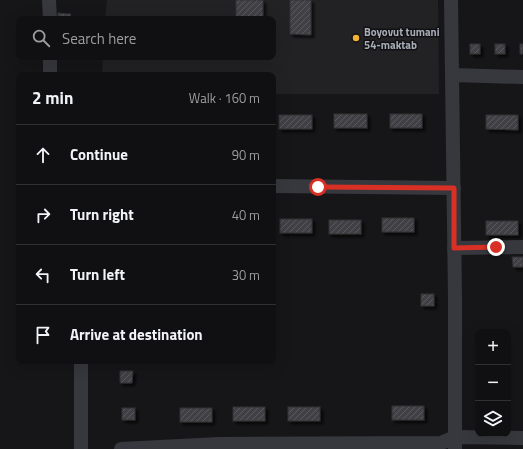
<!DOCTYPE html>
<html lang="en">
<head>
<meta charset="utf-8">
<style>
	:root { --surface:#101012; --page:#19191b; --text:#f1f3f6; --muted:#9c9d9f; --line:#303032 }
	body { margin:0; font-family:"Titillium Web",sans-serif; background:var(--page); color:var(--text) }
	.controls { position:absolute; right:12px; bottom:12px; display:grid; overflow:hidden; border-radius:8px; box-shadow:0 4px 16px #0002 }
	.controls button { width:36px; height:36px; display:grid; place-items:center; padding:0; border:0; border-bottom:1px solid var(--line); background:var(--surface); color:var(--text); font:20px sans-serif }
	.stop { position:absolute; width:12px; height:12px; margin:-9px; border:3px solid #d93025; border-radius:50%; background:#fff }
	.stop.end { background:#d93025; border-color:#fff; box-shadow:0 1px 4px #0008 }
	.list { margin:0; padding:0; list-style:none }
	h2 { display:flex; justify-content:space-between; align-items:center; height:52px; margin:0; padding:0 16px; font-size:17px }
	h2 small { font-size:13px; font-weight:400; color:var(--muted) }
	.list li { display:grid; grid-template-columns:26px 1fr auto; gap:12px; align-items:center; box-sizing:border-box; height:60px; padding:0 16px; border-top:1px solid var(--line) }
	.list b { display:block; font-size:15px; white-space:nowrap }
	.list em { font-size:13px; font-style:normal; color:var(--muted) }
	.icon { flex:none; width:22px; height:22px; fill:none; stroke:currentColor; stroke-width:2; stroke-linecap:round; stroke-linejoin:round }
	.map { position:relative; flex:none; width:523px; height:449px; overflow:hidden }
	.search { position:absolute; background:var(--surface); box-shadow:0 4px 16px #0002; left:16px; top:16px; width:260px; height:44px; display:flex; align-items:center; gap:10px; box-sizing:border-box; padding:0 14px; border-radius:8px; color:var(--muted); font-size:15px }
	.panel { position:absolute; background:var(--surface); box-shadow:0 4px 16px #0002; left:16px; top:72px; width:260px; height:292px; border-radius:8px }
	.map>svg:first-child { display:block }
</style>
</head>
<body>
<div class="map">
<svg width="523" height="449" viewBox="0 0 523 449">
	<defs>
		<pattern id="building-hatch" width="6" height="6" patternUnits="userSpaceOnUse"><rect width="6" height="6" fill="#404145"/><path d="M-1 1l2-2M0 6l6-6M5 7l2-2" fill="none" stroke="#595a5e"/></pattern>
		<filter id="shadow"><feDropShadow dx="3" dy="3" stdDeviation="1" flood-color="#0009"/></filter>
	</defs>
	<rect width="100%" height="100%" fill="#161618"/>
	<path fill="#222225" d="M 107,0 L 438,0 L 439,94 L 273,94 L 273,75 L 102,75 L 103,57 L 273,57 L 273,19 L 105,19 Z"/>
	<g fill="url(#building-hatch)" stroke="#303034" filter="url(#shadow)">
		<rect x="236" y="0" width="27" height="19"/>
		<path d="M 290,0 L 311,0 L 311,35 L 290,34 Z"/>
		<path d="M 58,13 L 71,14 L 70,19 L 58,19 Z"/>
		<rect x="470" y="44" width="10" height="10"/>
		<rect x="495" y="44" width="10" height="10"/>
		<rect x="520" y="44" width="3" height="10"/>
		<rect x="334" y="114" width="33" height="14"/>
		<rect x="390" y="114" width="32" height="14"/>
		<rect x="279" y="115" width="33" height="14"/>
		<path d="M 486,115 L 518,115 L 518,130 L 486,129 Z"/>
		<rect x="382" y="218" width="32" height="14"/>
		<rect x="280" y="219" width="32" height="14"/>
		<rect x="329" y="220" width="32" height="14"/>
		<rect x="486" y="221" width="32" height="14"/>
		<path d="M 512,257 L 523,257 L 523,267 L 513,267 Z"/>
		<rect x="421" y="294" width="13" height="12"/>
		<path d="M 120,371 L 133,371 L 132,383 L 120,383 Z"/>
		<rect x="392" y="406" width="32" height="14"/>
		<rect x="233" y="407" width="32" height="14"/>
		<rect x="288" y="407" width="32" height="14"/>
		<rect x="122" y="408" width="13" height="12"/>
		<rect x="180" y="408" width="32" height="14"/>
	</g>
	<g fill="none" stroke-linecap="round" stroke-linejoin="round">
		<g stroke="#37383d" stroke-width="14">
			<path d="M 49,0 L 50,19"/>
			<path d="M 451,0 L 455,298 L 455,449"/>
			<path d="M 50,57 L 50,75"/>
			<path d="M 452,75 L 523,77"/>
			<path d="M 273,186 L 454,188"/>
			<path d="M 454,248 L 523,247"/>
			<path d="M 81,449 L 81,361"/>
			<path d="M 121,449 L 219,444 L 441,443 L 455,437 L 523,438"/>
		</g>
	</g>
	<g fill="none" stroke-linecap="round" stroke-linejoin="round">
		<path stroke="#d93025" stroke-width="5" d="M 318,187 L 454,188 L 454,248 L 496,247"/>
	</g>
	<circle fill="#f2b134" stroke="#111113" stroke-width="1.5" cx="356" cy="38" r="4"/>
	<g text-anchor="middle" stroke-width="3" stroke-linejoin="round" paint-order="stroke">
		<g font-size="11" font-weight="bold" fill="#a8adb8" stroke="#111113" text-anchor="start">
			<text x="364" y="36">Boyovut tumani<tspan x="364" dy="13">54-maktab</tspan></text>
		</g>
	</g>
</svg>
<div class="controls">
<button>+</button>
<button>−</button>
<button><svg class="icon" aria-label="layers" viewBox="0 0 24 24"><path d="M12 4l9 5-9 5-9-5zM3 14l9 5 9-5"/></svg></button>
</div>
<div class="stop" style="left:318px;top:187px"></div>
<div class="stop end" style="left:496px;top:247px"></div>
<div class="search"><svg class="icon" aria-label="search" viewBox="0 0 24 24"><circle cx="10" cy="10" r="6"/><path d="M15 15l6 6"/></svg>Search here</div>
<section class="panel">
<h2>2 min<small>Walk · 160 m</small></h2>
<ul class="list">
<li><svg class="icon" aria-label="ahead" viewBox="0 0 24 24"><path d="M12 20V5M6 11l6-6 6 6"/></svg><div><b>Continue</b></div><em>90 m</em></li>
<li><svg class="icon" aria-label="right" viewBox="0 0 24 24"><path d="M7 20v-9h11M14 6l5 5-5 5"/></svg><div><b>Turn right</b></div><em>40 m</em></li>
<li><svg class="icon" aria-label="left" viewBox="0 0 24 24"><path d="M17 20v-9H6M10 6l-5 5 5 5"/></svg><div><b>Turn left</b></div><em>30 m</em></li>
<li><svg class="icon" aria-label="arrive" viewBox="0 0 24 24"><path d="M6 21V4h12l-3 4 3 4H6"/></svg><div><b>Arrive at destination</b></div></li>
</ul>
</section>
</div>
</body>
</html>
